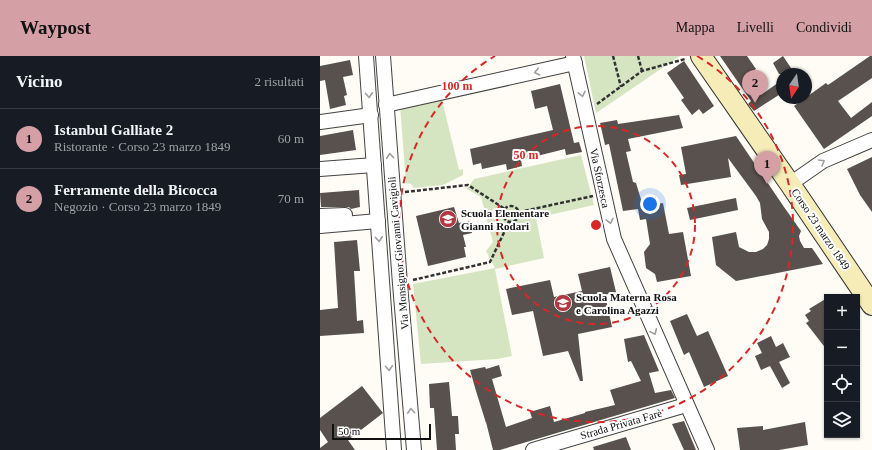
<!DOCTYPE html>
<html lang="it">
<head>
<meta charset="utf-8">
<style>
	:root { --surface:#171b24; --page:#20242c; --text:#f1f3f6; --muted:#9ea1a6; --line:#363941; --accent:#d49fa5 }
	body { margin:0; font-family:"Times New Roman",serif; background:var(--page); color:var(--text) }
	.controls { position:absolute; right:12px; bottom:12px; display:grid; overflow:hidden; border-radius:0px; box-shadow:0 1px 3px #0004 }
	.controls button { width:36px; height:36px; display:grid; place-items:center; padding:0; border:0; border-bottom:1px solid var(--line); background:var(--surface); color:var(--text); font:20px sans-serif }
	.compass { position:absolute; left:456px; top:12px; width:36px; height:36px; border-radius:50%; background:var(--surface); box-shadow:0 1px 3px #0004; rotate:193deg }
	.scale { position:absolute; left:12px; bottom:10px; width:99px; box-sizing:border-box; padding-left:4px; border:2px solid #101010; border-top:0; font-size:11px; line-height:14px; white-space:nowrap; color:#101010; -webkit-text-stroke:3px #fff; paint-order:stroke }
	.you { position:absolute; left:330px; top:148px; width:14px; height:14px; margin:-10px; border:3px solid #fff; border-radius:50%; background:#1a73e8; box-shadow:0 0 0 6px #1a73e833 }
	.badge { display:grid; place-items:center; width:26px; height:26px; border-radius:50%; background:var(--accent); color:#111; font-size:13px; font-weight:700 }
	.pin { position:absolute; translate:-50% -33px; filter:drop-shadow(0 1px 2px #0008) }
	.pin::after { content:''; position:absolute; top:21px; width:14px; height:12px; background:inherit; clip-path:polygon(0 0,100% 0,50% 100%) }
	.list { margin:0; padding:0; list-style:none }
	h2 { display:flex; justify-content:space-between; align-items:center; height:52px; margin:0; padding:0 16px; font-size:17px }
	h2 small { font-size:13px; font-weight:400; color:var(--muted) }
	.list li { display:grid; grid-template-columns:26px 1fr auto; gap:12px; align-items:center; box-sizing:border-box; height:60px; padding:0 16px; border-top:1px solid var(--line) }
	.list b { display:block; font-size:15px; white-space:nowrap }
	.list p { margin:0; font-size:13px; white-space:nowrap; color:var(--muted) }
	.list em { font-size:13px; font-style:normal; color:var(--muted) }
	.icon { flex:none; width:22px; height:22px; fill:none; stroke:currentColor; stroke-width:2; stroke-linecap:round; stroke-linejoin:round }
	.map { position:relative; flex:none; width:552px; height:394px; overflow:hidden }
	header { display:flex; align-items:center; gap:24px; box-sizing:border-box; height:56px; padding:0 20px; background:var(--accent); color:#111 }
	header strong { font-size:19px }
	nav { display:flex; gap:22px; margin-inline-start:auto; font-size:14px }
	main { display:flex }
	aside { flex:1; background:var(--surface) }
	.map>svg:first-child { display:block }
</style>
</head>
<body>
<header>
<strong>Waypost</strong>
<nav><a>Mappa</a><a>Livelli</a><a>Condividi</a></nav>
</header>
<main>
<aside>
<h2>Vicino<small>2 risultati</small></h2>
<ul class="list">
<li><span class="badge">1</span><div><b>Istanbul Galliate 2</b><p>Ristorante · Corso 23 marzo 1849</p></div><em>60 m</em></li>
<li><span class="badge">2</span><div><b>Ferramente della Bicocca</b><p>Negozio · Corso 23 marzo 1849</p></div><em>70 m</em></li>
</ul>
</aside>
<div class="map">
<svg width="552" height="394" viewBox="0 0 552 394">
	<rect width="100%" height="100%" fill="#fefcf5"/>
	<g fill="#d5e5c1">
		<path d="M 264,0 L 360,0 L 276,57 Z"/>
		<path d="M 121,40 L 139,114 L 143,113 L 143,119 L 123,129 L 94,132 L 91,128 L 86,127 L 80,49 Z"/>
		<path d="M 261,99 L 274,149 L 216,162 L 224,202 L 175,213 L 192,300 L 177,303 L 101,308 L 93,228 L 175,212 L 166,195 L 173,186 L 161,141 L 147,133 L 154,123 Z"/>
	</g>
	<g fill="#58514e">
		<path d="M 400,0 L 427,0 L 436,13 L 427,19 L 441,39 L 462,24 L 462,37 L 434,55 L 428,48 L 431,45 Z"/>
		<path d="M 463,0 L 475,18 L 459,18 L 453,7 Z"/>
		<path d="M 550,0 L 552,0 L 552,22 L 518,45 L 531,62 L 552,46 L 552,60 L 504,93 L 474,50 L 506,27 L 508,29 Z"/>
		<path d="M 30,4 L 33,19 L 23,21 L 27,39 L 24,40 L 26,49 L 10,53 L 5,24 L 0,25 L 0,10 Z"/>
		<path d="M 364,5 L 394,50 L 383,58 L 379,53 L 372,59 L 361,44 L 364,42 L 347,17 Z"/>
		<path d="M 240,28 L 254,87 L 259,86 L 262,96 L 246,99 L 245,93 L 201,104 L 202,110 L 187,114 L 186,108 L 162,113 L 161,107 L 153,109 L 150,93 L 233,74 L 227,50 L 215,53 L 211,35 Z"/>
		<path d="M 359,59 L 363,72 L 308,83 L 311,95 L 306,96 L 313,126 L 316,127 L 323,150 L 343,147 L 349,178 L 363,176 L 371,220 L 337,226 L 335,218 L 326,212 L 324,196 L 330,188 L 326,163 L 320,164 L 318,153 L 303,155 L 289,88 L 285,89 L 280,67 L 297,64 L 298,68 Z"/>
		<path d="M 33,74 L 36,94 L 0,99 L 0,80 Z"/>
		<path d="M 416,80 L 464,151 L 481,175 L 479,180 L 480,185 L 484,192 L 492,192 L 503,208 L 416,225 L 396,209 L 392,181 L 416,176 L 419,191 L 429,196 L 436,196 L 443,193 L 447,189 L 449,183 L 449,176 L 442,163 L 440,147 L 436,140 L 408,102 L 411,121 L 361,129 L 359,119 L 366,118 L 361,91 Z"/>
		<path d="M 552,101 L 552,156 L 540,139 L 527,113 Z"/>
		<path d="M 39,134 L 40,151 L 31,153 L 29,151 L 1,151 L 0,137 Z"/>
		<path d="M 416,142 L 418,154 L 370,164 L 367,152 Z"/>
		<path d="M 134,151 L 139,167 L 149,165 L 152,177 L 143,179 L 146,191 L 144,191 L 146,201 L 108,210 L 96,160 Z"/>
		<path d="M 37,184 L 40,215 L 34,215 L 37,265 L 43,264 L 44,277 L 0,280 L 0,254 L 18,252 L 14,186 Z"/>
		<path d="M 290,211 L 296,236 L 285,239 L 292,271 L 258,278 L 263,325 L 260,325 L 248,295 L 223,300 L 213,255 L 192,259 L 186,233 L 230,224 L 234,241 L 262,235 L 258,218 Z"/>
		<path d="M 507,242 L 507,294 L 486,267 L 489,265 L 485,259 L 491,255 L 489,253 Z"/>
		<path d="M 367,258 L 377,280 L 388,275 L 408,320 L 384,331 L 369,296 L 364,299 L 350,265 Z"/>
		<path d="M 324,279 L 339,315 L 329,317 L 335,337 L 351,334 L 355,342 L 180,394 L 173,394 L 166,366 L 166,367 L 156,335 L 150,314 L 165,311 L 166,313 L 179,309 L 182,320 L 172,323 L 186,371 L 212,362 L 210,356 L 230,350 L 234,366 L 265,357 L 265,356 L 295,349 L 290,334 L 321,325 L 311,305 L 308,306 L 304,283 Z"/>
		<path d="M 451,280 L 456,291 L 463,287 L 470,301 L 459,306 L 470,327 L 462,332 L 450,310 L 441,314 L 435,300 L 442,297 L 437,287 Z"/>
		<path d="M 129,326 L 132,360 L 138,360 L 139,378 L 135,378 L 136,394 L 117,394 L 114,352 L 110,352 L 109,328 Z"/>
		<path d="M 42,330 L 63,357 L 28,384 L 35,394 L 0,394 L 0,392 L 8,386 L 0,374 L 0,362 Z"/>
		<path d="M 364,365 L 376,394 L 364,394 L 352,368 Z"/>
		<path d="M 485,366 L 488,389 L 459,394 L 420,394 L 417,372 L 443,370 L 443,374 Z"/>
		<path d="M 306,381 L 311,394 L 274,394 L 273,391 Z"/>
	</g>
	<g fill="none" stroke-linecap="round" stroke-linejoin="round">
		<defs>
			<g id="minor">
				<path d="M 46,0 L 74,394"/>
				<path d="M 63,0 L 80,228 L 94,394"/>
				<path d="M 253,0 L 294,183 L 387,394"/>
				<path d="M 66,49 L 255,7"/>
				<path d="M 0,66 L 51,59"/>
				<path d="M 0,113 L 54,109"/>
				<path d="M 470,128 L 503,105 L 552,84"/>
				<path d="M 0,160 L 25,159"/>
				<path d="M 0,170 L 58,165"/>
				<path d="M 213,394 L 366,349"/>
			</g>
			<path id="secondary" d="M 381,0 L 470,128 L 552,249"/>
		</defs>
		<use href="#minor" stroke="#434343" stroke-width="16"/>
		<use href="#secondary" stroke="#323232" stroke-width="22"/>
		<g stroke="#323232" stroke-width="2.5" stroke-dasharray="4 2" stroke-linecap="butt">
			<path d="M 293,0 L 301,31"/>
			<path d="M 318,0 L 322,15"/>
			<path d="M 277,48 L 322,15 L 365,3"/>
			<path d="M 85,136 L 148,129 L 185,153"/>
			<circle cx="191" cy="158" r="8"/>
			<path d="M 199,156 L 273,140"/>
			<path d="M 93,224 L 170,206 L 189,166"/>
		</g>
		<use href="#minor" stroke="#fff" stroke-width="14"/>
		<use href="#secondary" stroke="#f6ecb8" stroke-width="20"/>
	</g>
	<defs><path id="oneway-chevron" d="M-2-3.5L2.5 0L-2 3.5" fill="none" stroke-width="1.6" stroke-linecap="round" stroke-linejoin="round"/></defs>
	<g stroke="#9f9f9f">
		<use href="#oneway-chevron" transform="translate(217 16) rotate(168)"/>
		<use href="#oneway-chevron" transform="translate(262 38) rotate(78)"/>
		<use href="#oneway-chevron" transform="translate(49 39) rotate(86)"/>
		<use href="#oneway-chevron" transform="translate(70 100) rotate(-94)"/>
		<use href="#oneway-chevron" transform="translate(502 106) rotate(-30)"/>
		<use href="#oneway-chevron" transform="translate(290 165) rotate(78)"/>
		<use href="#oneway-chevron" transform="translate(59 183) rotate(86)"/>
		<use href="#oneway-chevron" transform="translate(334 276) rotate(66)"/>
		<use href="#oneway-chevron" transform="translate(69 312) rotate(86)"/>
		<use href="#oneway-chevron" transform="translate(91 355) rotate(-95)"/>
	</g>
	<g fill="none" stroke="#d62828" stroke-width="2" stroke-dasharray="7 5">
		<circle cx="276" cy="169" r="99"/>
		<path d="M377 0A197 197 0 1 1 175 0"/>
	</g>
	<defs>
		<symbol id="school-disc" viewBox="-11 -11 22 22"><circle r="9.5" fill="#b03843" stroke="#fff"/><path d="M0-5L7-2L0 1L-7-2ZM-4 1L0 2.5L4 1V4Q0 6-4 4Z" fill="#fff"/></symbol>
	</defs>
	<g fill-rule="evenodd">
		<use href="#school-disc" x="118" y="153" width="20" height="20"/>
		<use href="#school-disc" x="233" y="237" width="20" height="20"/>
	</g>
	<g text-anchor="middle" stroke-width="4" stroke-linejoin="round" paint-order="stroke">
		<g font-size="11" fill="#101010" stroke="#fff">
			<text transform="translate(280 122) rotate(78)" y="4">Via Sforzesca</text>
			<text transform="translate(501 173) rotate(56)" y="4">Corso 23 marzo 1849</text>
			<text transform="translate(78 197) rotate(-95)" y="4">Via Monsignor Giovanni Cavigioli</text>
			<text transform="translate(301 368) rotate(-16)" y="4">Strada Privata Farè</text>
		</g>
		<g font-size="11" font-weight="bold" fill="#101010" stroke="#fff" text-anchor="start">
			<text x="141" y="161">Scuola Elementare<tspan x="141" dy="13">Gianni Rodari</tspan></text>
			<text x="256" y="245">Scuola Materna Rosa<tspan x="256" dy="13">e Carolina Agazzi</tspan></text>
		</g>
	</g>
	<circle cx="276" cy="169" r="6" fill="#d62828" stroke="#fff" stroke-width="2"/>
	<g font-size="12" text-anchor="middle" font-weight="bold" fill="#d62828" stroke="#fff" stroke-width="4" stroke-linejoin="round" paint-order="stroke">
		<text x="137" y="34">100 m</text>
		<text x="206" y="103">50 m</text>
	</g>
</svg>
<div class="controls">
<button>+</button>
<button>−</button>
<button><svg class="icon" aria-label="locate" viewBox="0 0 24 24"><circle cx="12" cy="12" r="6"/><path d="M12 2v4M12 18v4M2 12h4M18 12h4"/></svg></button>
<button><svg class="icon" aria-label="layers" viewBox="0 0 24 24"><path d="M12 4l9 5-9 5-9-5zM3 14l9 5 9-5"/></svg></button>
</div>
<svg class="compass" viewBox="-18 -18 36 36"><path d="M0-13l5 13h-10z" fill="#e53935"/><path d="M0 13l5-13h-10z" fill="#9ea1a6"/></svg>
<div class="scale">50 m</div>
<div class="you"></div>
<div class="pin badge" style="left:447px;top:128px">1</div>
<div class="pin badge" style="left:435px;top:47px">2</div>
</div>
</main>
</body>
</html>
